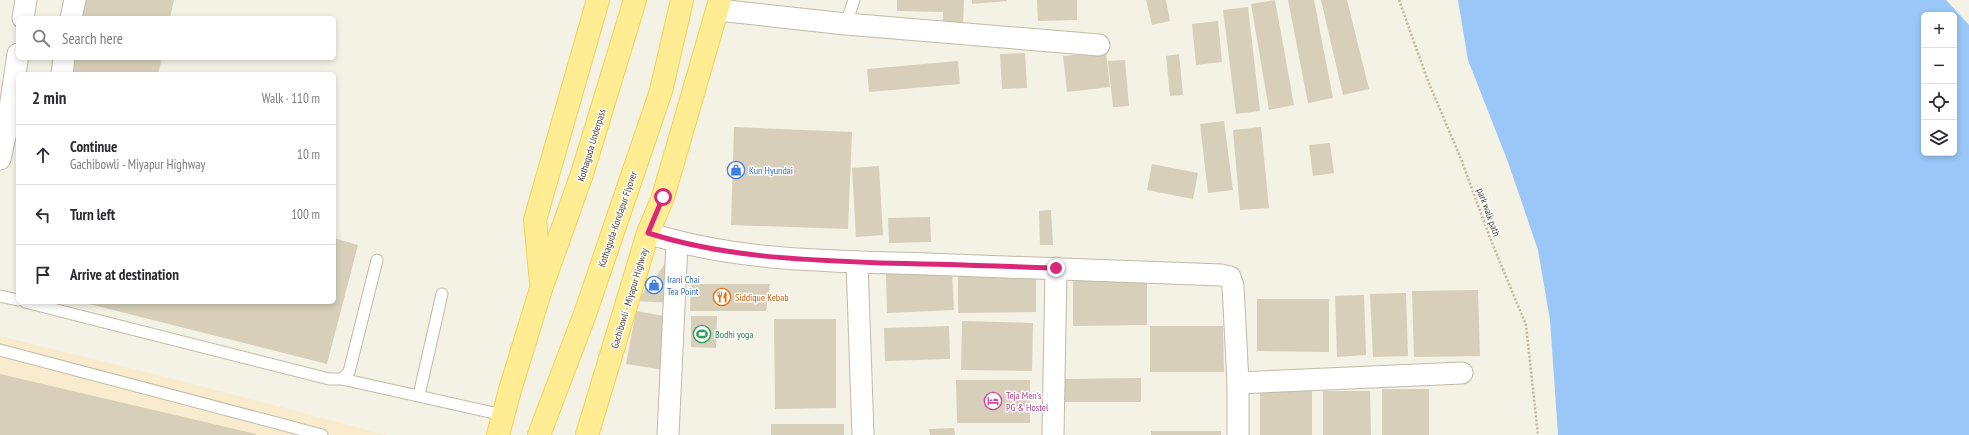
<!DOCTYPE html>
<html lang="en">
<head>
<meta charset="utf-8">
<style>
	:root { --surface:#fff; --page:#f2f2f3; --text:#2b2b33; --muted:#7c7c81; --line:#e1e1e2 }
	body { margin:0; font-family:"PT Sans Narrow",sans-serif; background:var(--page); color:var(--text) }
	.controls { position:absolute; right:12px; top:12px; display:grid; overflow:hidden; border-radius:6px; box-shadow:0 2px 6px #0003 }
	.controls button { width:36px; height:36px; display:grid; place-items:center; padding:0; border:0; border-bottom:1px solid var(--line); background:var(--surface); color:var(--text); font:20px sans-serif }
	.stop { position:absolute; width:12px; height:12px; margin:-9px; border:3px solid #db2777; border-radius:50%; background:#fff }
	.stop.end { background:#db2777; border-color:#fff; box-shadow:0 1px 4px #0008 }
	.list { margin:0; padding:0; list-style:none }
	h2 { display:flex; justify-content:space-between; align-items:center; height:52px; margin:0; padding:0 16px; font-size:17px }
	h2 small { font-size:13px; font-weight:400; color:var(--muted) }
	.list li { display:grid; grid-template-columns:26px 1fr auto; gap:12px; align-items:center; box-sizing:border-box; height:60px; padding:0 16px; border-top:1px solid var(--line) }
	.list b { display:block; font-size:15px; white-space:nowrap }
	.list p { margin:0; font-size:13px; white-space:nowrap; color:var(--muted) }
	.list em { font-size:13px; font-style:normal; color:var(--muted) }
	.icon { flex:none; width:22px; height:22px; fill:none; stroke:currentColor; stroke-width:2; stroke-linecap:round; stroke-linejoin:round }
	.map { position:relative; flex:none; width:1969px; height:435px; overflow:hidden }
	.search { position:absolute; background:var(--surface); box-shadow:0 2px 6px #0003; left:16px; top:16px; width:320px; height:44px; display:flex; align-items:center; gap:10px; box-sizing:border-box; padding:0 14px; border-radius:6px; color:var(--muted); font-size:15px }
	.panel { position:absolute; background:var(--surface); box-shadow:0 2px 6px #0003; left:16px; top:72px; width:320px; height:232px; border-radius:6px }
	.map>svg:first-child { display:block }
</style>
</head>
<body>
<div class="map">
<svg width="1969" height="435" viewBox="0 0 1969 435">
	<rect width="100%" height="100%" fill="#f4f1e5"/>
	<path fill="#f9ebcd" d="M 0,336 L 178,380 L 386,435 L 0,435 Z"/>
	<path fill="#9ac7f8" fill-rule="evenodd" d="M 1458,0 L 1946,0 L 1969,25 L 1969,435 L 1558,435 L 1550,320 L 1538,250 L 1508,162 L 1468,60 ZM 1924,15 L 1954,15 L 1954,153 L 1924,153 Z"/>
	<g fill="#d7cfb9">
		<path d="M 86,0 L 174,0 L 170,18 L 82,18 Z"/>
		<path d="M 897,0 L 964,0 L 963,25 L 943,25 L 943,12 L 897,11 Z"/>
		<path d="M 972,0 L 1007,0 L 1007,1 L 972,4 Z"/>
		<path d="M 1037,0 L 1077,0 L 1077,20 L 1038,21 Z"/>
		<path d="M 1146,0 L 1166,0 L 1170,21 L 1152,25 Z"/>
		<path d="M 1275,0 L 1294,105 L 1269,110 L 1251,4 Z"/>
		<path d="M 1288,0 L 1314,0 L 1333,98 L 1308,103 Z"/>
		<path d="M 1321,0 L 1347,0 L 1369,89 L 1343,95 Z"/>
		<path d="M 1248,7 L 1260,111 L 1236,114 L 1223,10 Z"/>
		<path d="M 1218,21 L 1222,62 L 1196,65 L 1192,24 Z"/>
		<path d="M 1106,52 L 1110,87 L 1067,92 L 1063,56 Z"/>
		<path d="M 1025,53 L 1027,88 L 1002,89 L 1000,54 Z"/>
		<path d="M 1179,54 L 1183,95 L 1170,96 L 1166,56 Z"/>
		<path d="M 74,58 L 162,58 L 158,74 L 71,74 Z"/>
		<path d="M 1125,60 L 1129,106 L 1113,107 L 1108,61 Z"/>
		<path d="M 958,61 L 960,84 L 869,92 L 867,69 Z"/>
		<path d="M 1224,121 L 1233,190 L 1208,193 L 1200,124 Z"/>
		<path d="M 734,127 L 852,132 L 848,229 L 731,225 Z"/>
		<path d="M 1261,127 L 1269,208 L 1240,210 L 1233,130 Z"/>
		<path d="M 1330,143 L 1334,173 L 1313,176 L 1309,145 Z"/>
		<path d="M 1152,164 L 1198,173 L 1193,199 L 1147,190 Z"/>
		<path d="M 879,166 L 883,235 L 856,237 L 852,168 Z"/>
		<path d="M 1051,210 L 1053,245 L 1040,245 L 1039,211 Z"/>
		<path d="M 930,217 L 931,242 L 889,243 L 888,218 Z"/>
		<path d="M 334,238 L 358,245 L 327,364 L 85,303 L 334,302 Z"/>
		<path d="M 674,251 L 670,303 L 637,301 L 655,278 Z"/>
		<path d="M 952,271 L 954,310 L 887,313 L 886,273 Z"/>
		<path d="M 958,274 L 1036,274 L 1036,312 L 958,313 Z"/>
		<path d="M 1147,279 L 1147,325 L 1073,326 L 1073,280 Z"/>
		<path d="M 691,284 L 770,284 L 766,311 L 690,311 Z"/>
		<path d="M 1478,290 L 1480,356 L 1414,357 L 1412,291 Z"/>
		<path d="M 1406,293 L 1408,356 L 1373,357 L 1370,294 Z"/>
		<path d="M 1364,295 L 1366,355 L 1337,357 L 1335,296 Z"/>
		<path d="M 1257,299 L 1329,299 L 1329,352 L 1257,351 Z"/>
		<path d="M 636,311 L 664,316 L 664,370 L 626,364 Z"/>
		<path d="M 691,316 L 717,316 L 716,348 L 691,347 Z"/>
		<path d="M 774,319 L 836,319 L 836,408 L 775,409 Z"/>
		<path d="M 962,321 L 1033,323 L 1032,371 L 961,370 Z"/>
		<path d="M 949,326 L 950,359 L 885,361 L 884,328 Z"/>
		<path d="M 1150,326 L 1223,326 L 1224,372 L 1150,372 Z"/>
		<path d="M 0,374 L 256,434 L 256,435 L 0,435 Z"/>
		<path d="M 1141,378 L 1141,402 L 1064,402 L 1063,379 Z"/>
		<path d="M 956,380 L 1030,380 L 1030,423 L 957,423 Z"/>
		<path d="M 1260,389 L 1312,390 L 1312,435 L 1260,435 Z"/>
		<rect x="1382" y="389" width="47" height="46"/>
		<path d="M 1323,391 L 1370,391 L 1371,435 L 1323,435 Z"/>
		<rect x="771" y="424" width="73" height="11"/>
		<path d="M 954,428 L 955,435 L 930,435 L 929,429 Z"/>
		<rect x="1151" y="431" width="70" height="4"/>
	</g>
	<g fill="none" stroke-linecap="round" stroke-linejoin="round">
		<defs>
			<g id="lane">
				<path d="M 846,24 L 854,0"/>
				<path d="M 0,296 L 18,300"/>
				<path d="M 25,302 L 329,379 L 342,379 L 349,372 L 377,260"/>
				<path d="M 0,350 L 322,435"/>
				<path d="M 342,379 L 503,415"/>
				<path d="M 419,395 L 442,294"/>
			</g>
			<g id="street">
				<path d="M 718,10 L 846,24 L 1099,45"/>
				<path d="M 23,18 L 26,0"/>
				<path d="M 71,18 L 75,0"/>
				<path d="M 62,74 L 64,58"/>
				<path d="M 0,159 L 7,128 L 18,54"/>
				<path d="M 648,233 C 738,262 834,261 927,264 C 1025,267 1123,271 1221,275 L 1230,277 L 1233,286 L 1238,383 L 1238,435"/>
				<path d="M 857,262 L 863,435"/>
				<path d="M 1238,383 L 1462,373"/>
				<path d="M 668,435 L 677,243"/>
				<path d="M 1053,435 L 1056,268"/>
			</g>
			<g id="primary">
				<path d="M 541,282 L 535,220 L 598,0"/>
				<path d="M 498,435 L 510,390 L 541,289 L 582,174 L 635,0"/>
				<path d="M 539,435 L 585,314 L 661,91 L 682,0"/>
				<path d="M 587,435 L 648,233 L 663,197 L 720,0"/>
			</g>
		</defs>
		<use href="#lane" stroke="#c1bba6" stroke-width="13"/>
		<use href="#street" stroke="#c1bba6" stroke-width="23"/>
		<use href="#primary" stroke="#f0d357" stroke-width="24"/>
		<path stroke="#c4b996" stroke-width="2.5" stroke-dasharray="2 2" stroke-linecap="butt" d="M 1399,0 L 1428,81 L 1461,159 L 1490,238 L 1526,325 L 1538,435"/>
		<use href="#lane" stroke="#fff" stroke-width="11"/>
		<use href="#street" stroke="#fff" stroke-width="21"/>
		<use href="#primary" stroke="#ffec93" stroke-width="22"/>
	</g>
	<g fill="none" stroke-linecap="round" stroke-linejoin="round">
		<path stroke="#db2777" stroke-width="5" d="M 663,197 L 648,233 C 723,257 801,260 880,263 C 938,264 997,266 1056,268"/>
	</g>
	<defs>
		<symbol id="shop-ring" viewBox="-11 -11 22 22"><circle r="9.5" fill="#fff" stroke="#3f7fe0" stroke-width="1.5"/><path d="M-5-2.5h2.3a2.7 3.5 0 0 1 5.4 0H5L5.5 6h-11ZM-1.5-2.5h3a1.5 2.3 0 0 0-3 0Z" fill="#3f7fe0"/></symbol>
		<symbol id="restaurant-ring" viewBox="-11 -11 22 22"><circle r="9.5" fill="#fff" stroke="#e8710a" stroke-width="1.5"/><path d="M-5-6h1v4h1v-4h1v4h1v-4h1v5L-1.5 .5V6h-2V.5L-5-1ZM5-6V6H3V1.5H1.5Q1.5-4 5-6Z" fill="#e8710a"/></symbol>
		<symbol id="stadium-ring" viewBox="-11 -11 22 22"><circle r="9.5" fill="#fff" stroke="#2e9e5b" stroke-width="1.5"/><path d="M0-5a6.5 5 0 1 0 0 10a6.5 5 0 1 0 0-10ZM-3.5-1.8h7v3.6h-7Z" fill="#2e9e5b"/></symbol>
		<symbol id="hotel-ring" viewBox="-11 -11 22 22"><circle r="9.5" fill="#fff" stroke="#d1479c" stroke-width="1.5"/><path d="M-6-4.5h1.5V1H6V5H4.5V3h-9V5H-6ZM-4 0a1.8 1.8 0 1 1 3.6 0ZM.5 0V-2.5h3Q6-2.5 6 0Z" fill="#d1479c"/></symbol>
	</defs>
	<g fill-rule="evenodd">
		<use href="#shop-ring" x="726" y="160" width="20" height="20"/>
		<use href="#shop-ring" x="644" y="275" width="20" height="20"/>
		<use href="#restaurant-ring" x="712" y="287" width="20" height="20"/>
		<use href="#stadium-ring" x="692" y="324" width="20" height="20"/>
		<use href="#hotel-ring" x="983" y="391" width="20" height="20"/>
	</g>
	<g text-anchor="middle" stroke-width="3" stroke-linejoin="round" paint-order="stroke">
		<g font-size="10" fill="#474234" stroke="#fff">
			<text transform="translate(591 145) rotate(-73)" y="4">Kothaguda Underpass</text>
			<text transform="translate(1489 212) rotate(70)" y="4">park walk path</text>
			<text transform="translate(617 219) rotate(-71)" y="4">Kothaguda-Kondapur Flyover</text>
			<text transform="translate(629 298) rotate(-73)" y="4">Gachibowli - Miyapur Highway</text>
		</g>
		<g font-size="10" fill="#366cbe" stroke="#fff" text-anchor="start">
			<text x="749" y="174">Kun Hyundai</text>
			<text x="667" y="283">Irani Chai<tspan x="667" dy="12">Tea Point</tspan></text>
		</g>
		<g font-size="10" fill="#c56008" stroke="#fff" text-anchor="start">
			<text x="735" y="301">Siddique Kebab</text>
		</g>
		<g font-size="10" fill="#27864d" stroke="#fff" text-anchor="start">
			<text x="715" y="338">Bodhi yoga</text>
		</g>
		<g font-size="10" fill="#b23c85" stroke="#fff" text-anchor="start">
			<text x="1006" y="399">Teja Men's<tspan x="1006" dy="12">PG &amp; Hostel</tspan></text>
		</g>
	</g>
</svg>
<div class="controls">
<button>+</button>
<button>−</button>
<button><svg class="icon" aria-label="locate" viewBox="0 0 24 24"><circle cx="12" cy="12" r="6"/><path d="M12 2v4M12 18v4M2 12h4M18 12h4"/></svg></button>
<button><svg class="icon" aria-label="layers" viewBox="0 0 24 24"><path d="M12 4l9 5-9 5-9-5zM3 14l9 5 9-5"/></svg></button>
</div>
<div class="stop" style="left:663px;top:197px"></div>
<div class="stop end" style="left:1056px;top:268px"></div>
<div class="search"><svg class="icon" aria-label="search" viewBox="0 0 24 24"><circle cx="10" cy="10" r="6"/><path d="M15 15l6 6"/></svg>Search here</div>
<section class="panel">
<h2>2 min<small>Walk · 110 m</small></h2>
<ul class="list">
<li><svg class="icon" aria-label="ahead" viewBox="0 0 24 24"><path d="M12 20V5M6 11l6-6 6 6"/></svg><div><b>Continue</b><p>Gachibowli - Miyapur Highway</p></div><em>10 m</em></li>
<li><svg class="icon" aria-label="left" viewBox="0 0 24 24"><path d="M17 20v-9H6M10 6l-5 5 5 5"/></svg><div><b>Turn left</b></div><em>100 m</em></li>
<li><svg class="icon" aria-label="arrive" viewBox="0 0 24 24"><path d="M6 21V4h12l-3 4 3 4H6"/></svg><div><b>Arrive at destination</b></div></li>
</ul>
</section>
</div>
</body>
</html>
